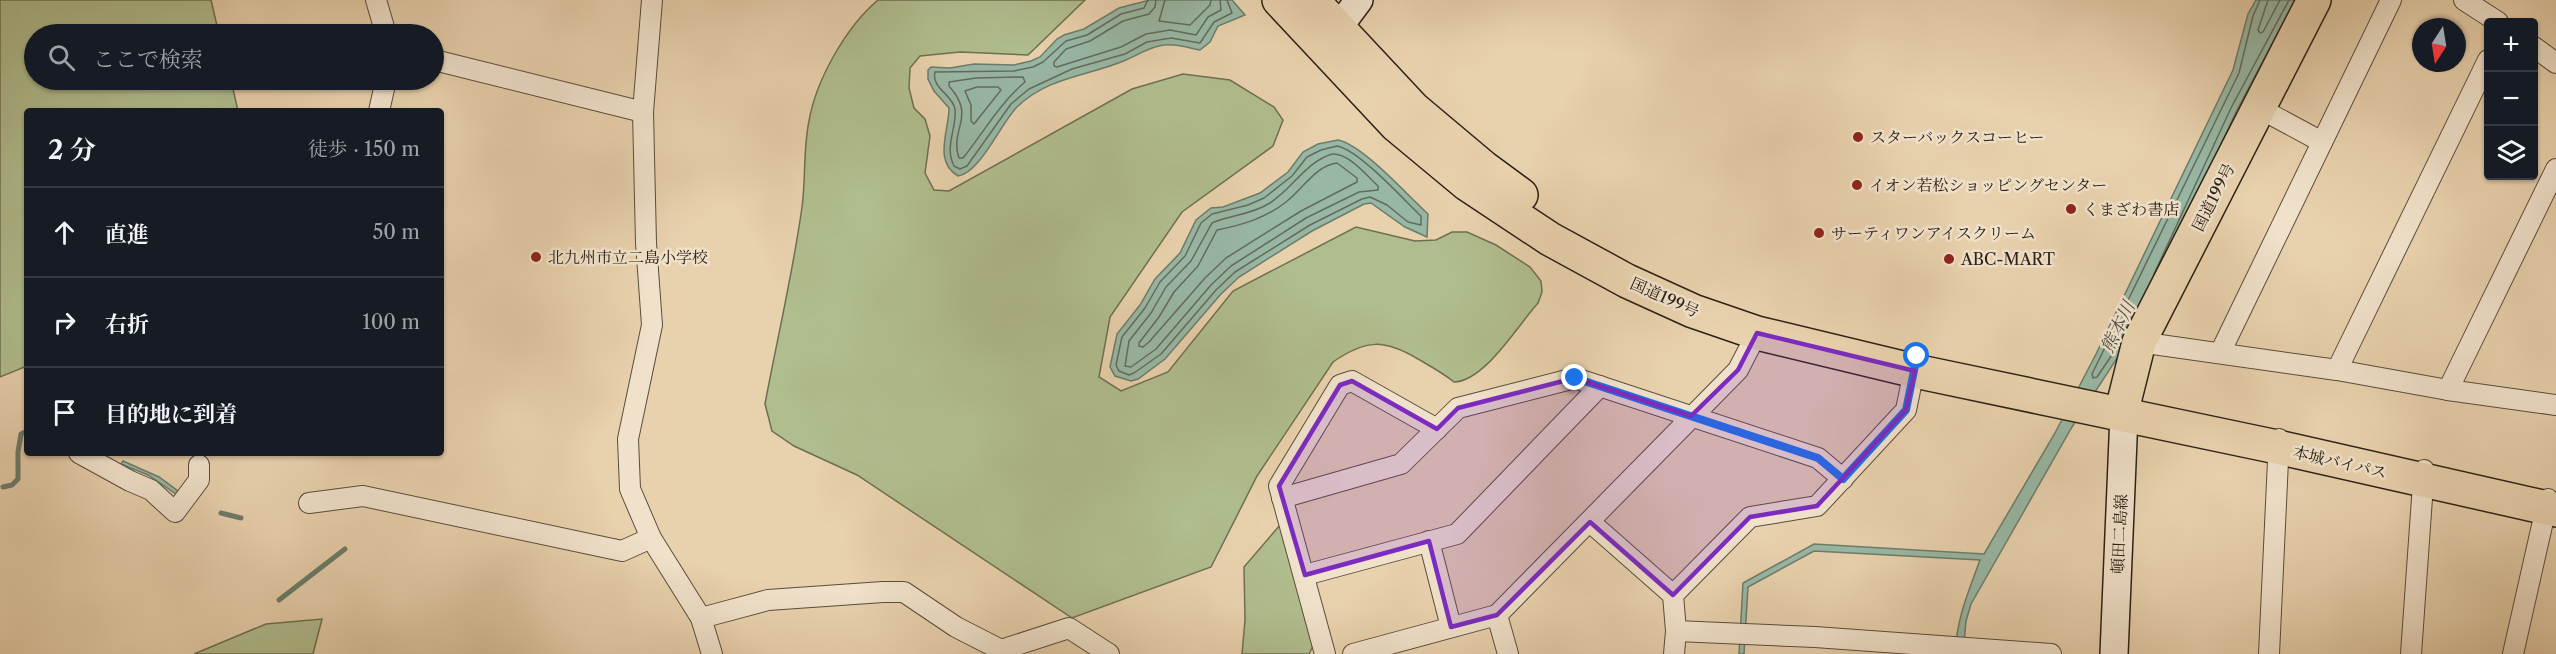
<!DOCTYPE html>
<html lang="ja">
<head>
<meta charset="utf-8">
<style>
	:root { --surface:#171b24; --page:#242831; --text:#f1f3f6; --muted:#9ea1a6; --line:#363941 }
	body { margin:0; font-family:"Libre Caslon Text","Noto Serif JP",serif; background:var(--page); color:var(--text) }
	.controls { position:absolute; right:18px; top:18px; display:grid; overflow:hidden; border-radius:6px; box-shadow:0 2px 4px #0004 }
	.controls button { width:54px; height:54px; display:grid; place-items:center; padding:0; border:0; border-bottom:2px solid var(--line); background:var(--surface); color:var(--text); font:30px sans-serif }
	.compass { position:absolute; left:2412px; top:18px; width:54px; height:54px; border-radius:50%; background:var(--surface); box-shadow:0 2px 4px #0004; rotate:192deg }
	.stop { position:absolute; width:18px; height:18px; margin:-14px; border:4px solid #1a73e8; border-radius:50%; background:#fff }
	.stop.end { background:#1a73e8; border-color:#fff; box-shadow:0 2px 6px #0008 }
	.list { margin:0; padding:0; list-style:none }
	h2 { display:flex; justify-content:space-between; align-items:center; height:78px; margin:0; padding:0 24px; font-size:26px }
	h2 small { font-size:20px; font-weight:400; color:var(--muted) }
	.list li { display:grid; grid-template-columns:39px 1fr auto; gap:18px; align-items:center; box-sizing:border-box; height:90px; padding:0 24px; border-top:2px solid var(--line) }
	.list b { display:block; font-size:22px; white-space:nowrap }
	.list em { font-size:20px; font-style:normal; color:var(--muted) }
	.icon { flex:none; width:33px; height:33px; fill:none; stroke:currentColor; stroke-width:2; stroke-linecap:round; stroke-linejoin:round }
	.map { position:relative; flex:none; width:2556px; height:654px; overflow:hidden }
	.search { position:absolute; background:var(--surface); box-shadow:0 2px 4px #0004; left:24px; top:24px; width:420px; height:66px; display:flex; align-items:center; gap:15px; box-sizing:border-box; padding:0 21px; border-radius:33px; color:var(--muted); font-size:22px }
	.panel { position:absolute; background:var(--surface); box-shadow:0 2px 4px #0004; left:24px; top:108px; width:420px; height:348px; border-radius:6px }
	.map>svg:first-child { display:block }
</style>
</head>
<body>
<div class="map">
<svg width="2556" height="654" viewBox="0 0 2556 654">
	<rect width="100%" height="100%" fill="#e8d1ad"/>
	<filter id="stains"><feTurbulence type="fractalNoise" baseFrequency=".00333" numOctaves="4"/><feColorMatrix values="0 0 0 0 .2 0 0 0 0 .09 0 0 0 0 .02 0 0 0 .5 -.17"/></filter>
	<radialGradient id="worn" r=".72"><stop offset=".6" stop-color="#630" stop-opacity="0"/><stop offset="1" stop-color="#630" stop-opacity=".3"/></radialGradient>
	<g fill="#b0bd8e" stroke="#6e6f52" stroke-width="1.5">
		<path d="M 0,0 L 211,0 L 219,34 L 34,34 L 34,80 L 231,80 L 238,111 L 27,111 L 27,366 L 0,377 Z"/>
		<path d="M 878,0 L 1085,0 L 1028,55 L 960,52 L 920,56 L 910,68 L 909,88 L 914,108 L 925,119 L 930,136 L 925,173 L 934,190 L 949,191 L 1132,89 L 1183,74 L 1230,80 L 1274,107 L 1283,120 L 1273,146 L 1182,212 L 1110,317 L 1099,377 L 1121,391 L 1168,372 L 1233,291 L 1356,227 L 1415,241 L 1436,240 L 1452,232 L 1467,232 L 1496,245 L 1530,267 L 1541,281 L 1542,292 L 1538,303 C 1518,325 1485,381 1454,382 C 1443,373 1430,366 1418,359 C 1384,339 1366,339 1333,362 L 1257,476 L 1211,567 L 1072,618 L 857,475 L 794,446 L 772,431 L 765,404 C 777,339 793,273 802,207 C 806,178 803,149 809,121 C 816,80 846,27 878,0 Z"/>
		<path d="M 1280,525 L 1313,646 L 1309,654 L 1242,654 L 1245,620 L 1244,567 Z"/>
		<path d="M 322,619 L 313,654 L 194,654 L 266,624 Z"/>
	</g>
	<g fill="#98b8a5" stroke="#6c7c6b" stroke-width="1.5">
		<path d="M 1150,0 L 1232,0 L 1245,15 L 1218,26 L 1210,42 L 1200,50 C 1189,48 1176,43 1164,45 C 1149,47 1140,54 1126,60 C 1089,76 1047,77 1017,107 C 1001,123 980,173 958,176 C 933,161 949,131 949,108 L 934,91 L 928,79 L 928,70 L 931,67 L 950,68 L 974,64 L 1014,65 L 1031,61 L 1040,57 L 1057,39 L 1064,35 L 1084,29 L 1119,8 Z"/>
		<path d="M 2256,0 L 2295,0 L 2237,110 L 2129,340 L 2072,427 L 1971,604 L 1966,621 L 1963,654 L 1955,654 C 1957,617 1968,593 1980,560 L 1814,551 L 1748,587 L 1744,654 L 1739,654 L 1743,583 L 1814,544 L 1984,554 L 2055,433 L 2096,354 L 2233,70 L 2248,14 Z"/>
		<path d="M 1338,140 C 1363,145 1407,195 1428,214 L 1427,237 L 1405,227 L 1371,203 L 1364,204 L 1312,231 L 1239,277 L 1221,294 L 1165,359 L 1138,379 L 1131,381 L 1115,376 L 1110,367 L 1117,334 L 1140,305 L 1155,279 L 1180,253 L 1196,220 L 1211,208 L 1223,207 L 1260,193 L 1288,172 L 1303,152 L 1318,144 Z"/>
		<path d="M 123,461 L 159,477 L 178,491 L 176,494 L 148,475 L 121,464 Z"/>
	</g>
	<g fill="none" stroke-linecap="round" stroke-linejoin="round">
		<g stroke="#626c5d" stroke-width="1.5">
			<path d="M 1148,0 L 1144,8 L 1121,14 L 1087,35 L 1066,41 L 1043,62 L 1033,67 L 1014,71 L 935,72 C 931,88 953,95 955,109 C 957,129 944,146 954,166 L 960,169 L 967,166 L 1011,104 L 1029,89 L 1072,69 L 1125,54 L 1147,42 L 1171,38 L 1200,43 L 1214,22 L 1232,13 L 1227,0"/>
			<path d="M 1156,0 L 1155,7 L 1149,14 L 1123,21 L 1090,41 L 1066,49 L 1054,62 L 1054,66 L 1057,67 L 1121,47 L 1146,34 L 1170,30 L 1196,35 L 1208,17 L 1221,10 L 1220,0"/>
			<path d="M 1165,0 L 1159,21 L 1190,25 L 1210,5 L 1211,0"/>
			<path d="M 2268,0 L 2258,30 L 2260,33 L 2263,32 L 2280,0"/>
			<path d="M 1023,77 L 1025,82 C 999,104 984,132 963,158 L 959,158 C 949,129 977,117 949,86 L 949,82 L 976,78 Z"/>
			<path d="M 977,87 L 998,87 L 1001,90 L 974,124 L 971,121 L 971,105 L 965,91 Z"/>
			<path d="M 1337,146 C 1359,150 1403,199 1421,216 L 1421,225 L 1408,222 L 1387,205 L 1370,197 L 1362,199 L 1310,225 L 1235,272 L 1216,290 L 1161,354 L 1134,373 L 1129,375 L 1119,371 L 1116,365 L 1122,337 L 1145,308 L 1160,282 L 1185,256 L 1201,223 L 1212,214 L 1248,205 L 1264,198 L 1292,176 L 1307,157 L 1321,150 Z"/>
			<path d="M 1332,154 C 1349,153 1366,175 1378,186 L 1378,190 L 1359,192 L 1306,218 L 1231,266 L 1211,285 L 1156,349 L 1131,367 L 1125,366 L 1129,341 L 1151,313 L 1166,287 L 1191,261 L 1212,223 C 1230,215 1251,215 1270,203 C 1293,188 1306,162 1332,154 Z"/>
			<path d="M 1337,163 L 1357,178 L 1357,182 L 1301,211 L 1226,258 L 1205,278 L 1149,342 L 1143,347 L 1139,346 L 1139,343 L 1159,317 L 1174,292 L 1198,266 L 1217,230 C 1242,225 1266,218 1286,202 C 1303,189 1315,166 1337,163 Z"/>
			<path d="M 2154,274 L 2231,108 L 2289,0"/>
			<path d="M 2120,343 L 2097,377 L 2093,378 L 2092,374 L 2239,73 L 2253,16 L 2260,0"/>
		</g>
		<g stroke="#6c7c6b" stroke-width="5">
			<path d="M 3,487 L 12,485 L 18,479 L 18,452 L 21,434 L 27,431"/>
			<path d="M 221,513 L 241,518"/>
			<path d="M 279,600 L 345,549"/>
		</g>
		<defs>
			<g id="street">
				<path d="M 376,0 L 386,34"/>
				<path d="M 652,0 L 643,112 L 646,243 L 652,325 L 628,439 L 630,489 L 651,538 L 701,618 L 712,654"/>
				<path d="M 2464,0 L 2498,22"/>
				<path d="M 2534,47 L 2556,63"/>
				<path d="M 434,60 L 643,112"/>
				<path d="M 2259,108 L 2322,142"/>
				<path d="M 379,111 L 386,80"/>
				<path d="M 2139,342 L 2337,370 L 2448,390 L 2556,405"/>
				<path d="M 2220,353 L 2391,0"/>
				<path d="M 2337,370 L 2488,60"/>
				<path d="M 2448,390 L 2556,169"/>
				<path d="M 79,453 L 130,481 L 151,490 L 175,512 L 199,480 L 199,465"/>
				<path d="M 1282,498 L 1401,464 L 1458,408 L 1575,378 L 1818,458 L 1843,479"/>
				<path d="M 309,503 L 363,496 L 622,551 L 651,538"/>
				<path d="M 1590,522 L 1673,595"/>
				<path d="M 1429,541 L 1451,627"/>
				<path d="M 1305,575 L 1457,534 L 1600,386"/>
				<path d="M 1497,615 L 1508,654"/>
				<path d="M 701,618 L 768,600 L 883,592 L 904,592 L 956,627 L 1001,650 L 1069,628 L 1109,654"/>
				<path d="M 1676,631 L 1815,637 L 2051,654"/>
				<path d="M 1325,654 L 1279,486 L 1340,385 L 1352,381 L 1437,429"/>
				<path d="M 1353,654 L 1497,615 L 1738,370 L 1757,333"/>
				<path d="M 1674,654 L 1676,631 L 1673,595 L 1750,517 L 1817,506 L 1906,410 L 1916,361"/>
				<path d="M 2269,654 L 2279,439"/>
				<path d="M 2411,654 L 2424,470"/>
				<path d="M 2513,654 L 2548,499"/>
			</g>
			<g id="secondary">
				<path d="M 1321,40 L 1338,28 L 1359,0"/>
				<path d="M 2114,654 L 2124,415"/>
			</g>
			<g id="highway">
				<path d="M 1279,0 L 1396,125 L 1467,184 L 1550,239 L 1627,281 L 1693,311 L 1757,333 L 1915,371 L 2277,447 L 2556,510"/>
				<path d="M 1312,0 L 1414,109 L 1483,167 L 1521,195"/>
				<path d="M 2124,415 L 2125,398 L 2139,342 L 2314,0"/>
			</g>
		</defs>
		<use href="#street" stroke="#5a4d3b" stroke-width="22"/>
		<use href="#secondary" stroke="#2b2115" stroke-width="30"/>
		<use href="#highway" stroke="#2b2115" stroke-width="36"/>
		<use href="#street" stroke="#f0e1ca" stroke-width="20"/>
		<use href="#secondary" stroke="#f0e1ca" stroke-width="27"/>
		<use href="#highway" stroke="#e8d1ad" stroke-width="33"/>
	</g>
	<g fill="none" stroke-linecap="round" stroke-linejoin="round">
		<path stroke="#1a73e8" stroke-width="8" d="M 1575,378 L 1818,458 L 1843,479 L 1906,410 L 1917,356"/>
	</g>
	<path fill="#7b2cbf" fill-opacity="0.2" stroke="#7b2cbf" stroke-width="4.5" stroke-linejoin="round" d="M 1757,333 L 1915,371 L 1906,410 L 1817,506 L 1750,517 L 1673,595 L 1590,522 L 1497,615 L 1451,627 L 1429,541 L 1305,575 L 1279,486 L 1340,385 L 1352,381 L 1437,429 L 1458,408 L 1575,378 L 1691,416 L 1738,370 Z"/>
	<g fill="#8f2418" stroke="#f0e1ca" stroke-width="2">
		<circle cx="1858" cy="137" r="6"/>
		<circle cx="1857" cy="185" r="6"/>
		<circle cx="2071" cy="209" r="6"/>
		<circle cx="1819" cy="233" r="6"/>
		<circle cx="536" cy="257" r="6"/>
		<circle cx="1949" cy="259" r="6"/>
	</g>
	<g text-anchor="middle" stroke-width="5" stroke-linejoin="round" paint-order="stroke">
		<g font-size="16" fill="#2b2115" stroke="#f0e1ca" text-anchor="start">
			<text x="1870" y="143">スターバックスコーヒー</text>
			<text x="1869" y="191">イオン若松ショッピングセンター</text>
			<text x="2083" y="215">くまざわ書店</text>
			<text x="1831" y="239">サーティワンアイスクリーム</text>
			<text x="548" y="263">北九州市立二島小学校</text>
			<text x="1961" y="265">ABC-MART</text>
		</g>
		<g font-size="16" fill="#2b2115" stroke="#f0e1ca">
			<text transform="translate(2213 197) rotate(-63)" y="6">国道199号</text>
			<text transform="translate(1665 297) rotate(24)" y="6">国道199号</text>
			<text transform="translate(2340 462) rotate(13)" y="6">本城バイパス</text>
			<text transform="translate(2119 534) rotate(-87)" y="6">頓田二島線</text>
		</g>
		<g font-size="18" font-style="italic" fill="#4c4e40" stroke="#f0e1ca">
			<text transform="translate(2118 327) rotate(-64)" y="6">熊本川</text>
		</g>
	</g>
	<rect width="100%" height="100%" filter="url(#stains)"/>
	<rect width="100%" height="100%" fill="url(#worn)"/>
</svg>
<div class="controls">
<button>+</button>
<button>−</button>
<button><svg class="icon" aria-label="layers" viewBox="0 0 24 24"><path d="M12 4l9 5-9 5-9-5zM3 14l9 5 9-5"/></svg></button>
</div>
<svg class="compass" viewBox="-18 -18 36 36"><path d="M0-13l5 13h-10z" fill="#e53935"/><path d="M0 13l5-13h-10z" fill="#9ea1a6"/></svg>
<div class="stop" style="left:1917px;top:356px"></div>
<div class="stop end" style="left:1575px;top:378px"></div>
<div class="search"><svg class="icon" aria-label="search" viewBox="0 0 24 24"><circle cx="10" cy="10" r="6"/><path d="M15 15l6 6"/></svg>ここで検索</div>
<section class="panel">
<h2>2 分<small>徒歩 · 150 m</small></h2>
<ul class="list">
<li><svg class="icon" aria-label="ahead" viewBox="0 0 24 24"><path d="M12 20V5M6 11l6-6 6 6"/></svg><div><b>直進</b></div><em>50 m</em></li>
<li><svg class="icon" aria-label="right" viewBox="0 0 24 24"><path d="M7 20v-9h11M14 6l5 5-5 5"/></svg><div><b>右折</b></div><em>100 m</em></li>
<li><svg class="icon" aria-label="arrive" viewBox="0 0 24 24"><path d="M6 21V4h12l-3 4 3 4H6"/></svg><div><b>目的地に到着</b></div></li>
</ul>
</section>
</div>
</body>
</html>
